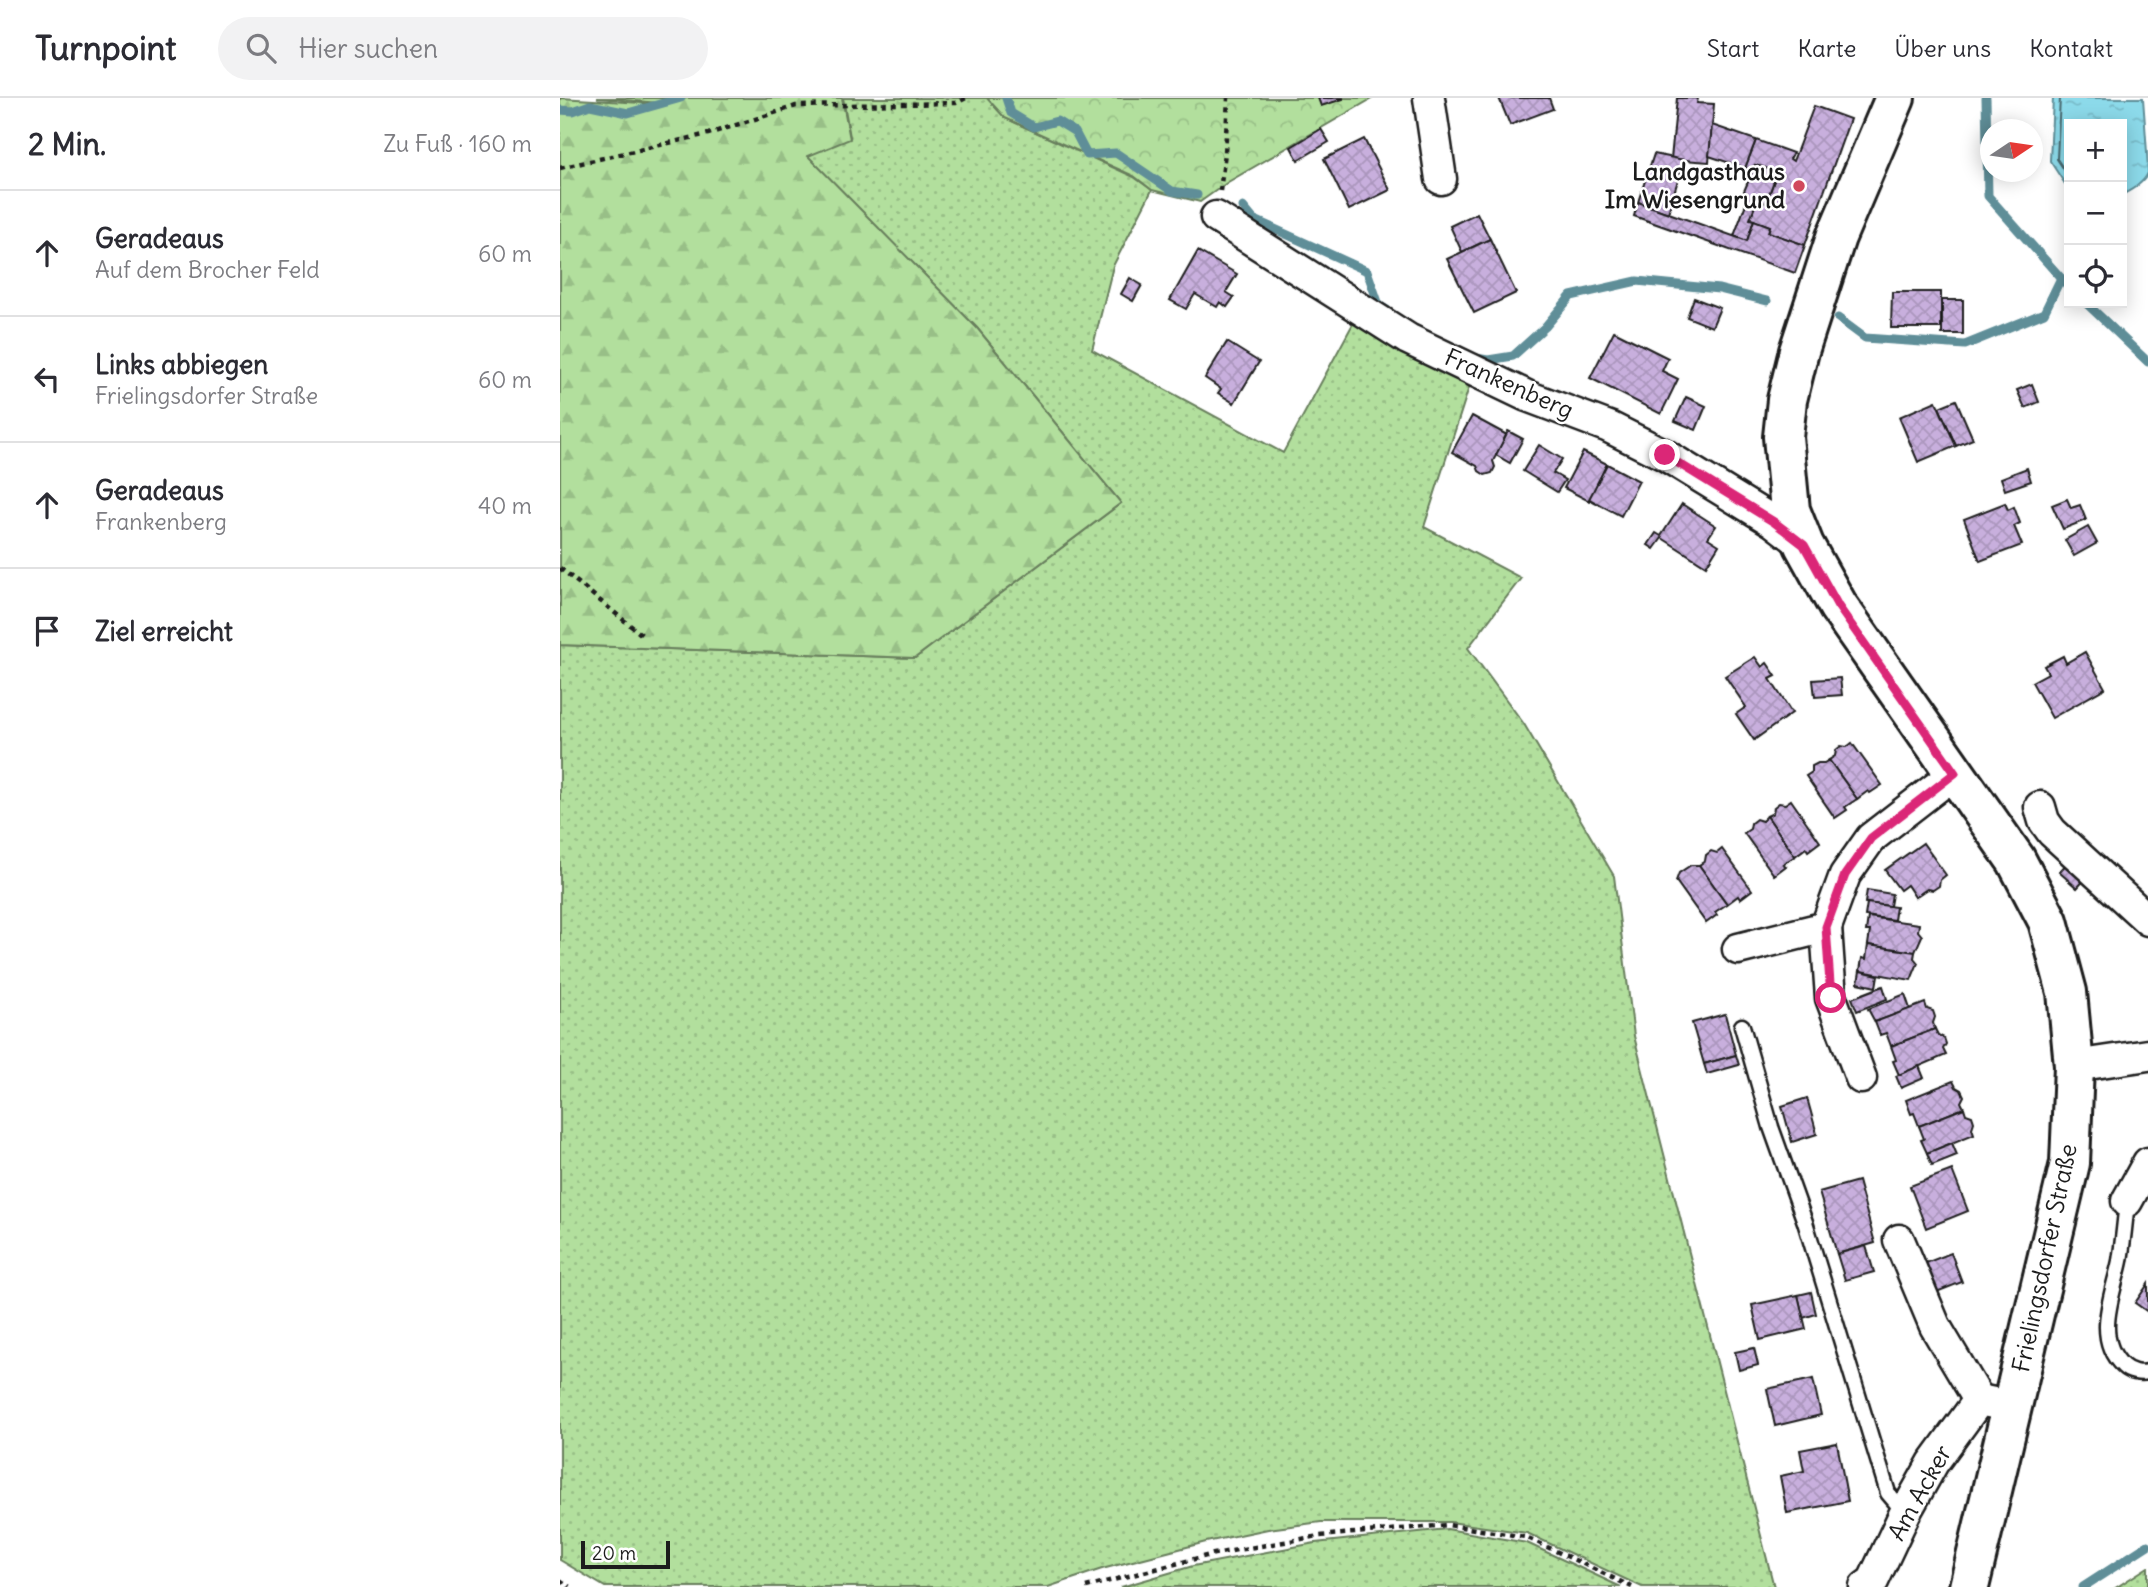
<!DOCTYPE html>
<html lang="de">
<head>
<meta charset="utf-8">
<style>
	:root { --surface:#fff; --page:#f2f2f3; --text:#2b2b33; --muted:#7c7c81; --line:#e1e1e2 }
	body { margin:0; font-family:Delius,sans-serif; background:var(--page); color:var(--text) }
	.controls { position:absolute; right:21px; top:21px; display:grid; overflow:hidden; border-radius:0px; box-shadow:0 4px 18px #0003 }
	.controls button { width:63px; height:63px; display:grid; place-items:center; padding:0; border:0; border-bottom:2px solid var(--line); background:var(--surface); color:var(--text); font:35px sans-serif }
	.compass { position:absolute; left:1420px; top:21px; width:63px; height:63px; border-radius:50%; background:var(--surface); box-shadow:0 4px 18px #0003; rotate:77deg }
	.scale { position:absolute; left:21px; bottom:18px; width:89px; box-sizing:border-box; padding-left:7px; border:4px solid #1c1c1c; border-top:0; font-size:19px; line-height:24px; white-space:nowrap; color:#1c1c1c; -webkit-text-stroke:5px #fff; paint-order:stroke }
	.stop { position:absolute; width:21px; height:21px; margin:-16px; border:5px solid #db2777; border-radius:50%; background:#fff }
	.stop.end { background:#db2777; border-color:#fff; box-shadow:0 2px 7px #0008 }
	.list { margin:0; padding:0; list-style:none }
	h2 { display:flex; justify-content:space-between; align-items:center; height:91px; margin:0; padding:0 28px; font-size:30px }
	h2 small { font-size:23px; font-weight:400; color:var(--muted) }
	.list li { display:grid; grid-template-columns:46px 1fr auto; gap:21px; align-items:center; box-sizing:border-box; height:126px; padding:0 28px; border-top:2px solid var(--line) }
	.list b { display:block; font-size:26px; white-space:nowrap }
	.list p { margin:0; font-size:23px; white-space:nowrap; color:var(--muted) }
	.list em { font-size:23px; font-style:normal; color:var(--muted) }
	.icon { flex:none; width:38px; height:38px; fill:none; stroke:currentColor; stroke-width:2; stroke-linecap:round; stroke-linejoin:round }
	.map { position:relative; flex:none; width:1588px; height:1489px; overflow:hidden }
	header { display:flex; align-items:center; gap:42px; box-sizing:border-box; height:98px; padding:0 35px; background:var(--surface); border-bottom:2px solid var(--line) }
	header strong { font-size:33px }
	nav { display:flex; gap:38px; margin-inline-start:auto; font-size:24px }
	.search { width:490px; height:63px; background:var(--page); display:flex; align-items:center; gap:18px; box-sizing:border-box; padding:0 24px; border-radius:38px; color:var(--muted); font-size:26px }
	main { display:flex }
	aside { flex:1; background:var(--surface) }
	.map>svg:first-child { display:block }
</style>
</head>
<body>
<header>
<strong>Turnpoint</strong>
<div class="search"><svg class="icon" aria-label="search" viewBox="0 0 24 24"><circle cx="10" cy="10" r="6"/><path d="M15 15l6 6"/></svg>Hier suchen</div>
<nav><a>Start</a><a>Karte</a><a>Über uns</a><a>Kontakt</a></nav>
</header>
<main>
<aside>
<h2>2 Min.<small>Zu Fuß · 160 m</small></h2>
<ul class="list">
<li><svg class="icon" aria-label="ahead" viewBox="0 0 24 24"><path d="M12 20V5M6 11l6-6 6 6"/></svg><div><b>Geradeaus</b><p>Auf dem Brocher Feld</p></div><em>60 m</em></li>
<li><svg class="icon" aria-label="left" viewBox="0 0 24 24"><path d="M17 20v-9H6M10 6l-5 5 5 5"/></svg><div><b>Links abbiegen</b><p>Frielingsdorfer Straße</p></div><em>60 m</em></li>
<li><svg class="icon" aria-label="ahead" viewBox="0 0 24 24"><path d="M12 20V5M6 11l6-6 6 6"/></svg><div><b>Geradeaus</b><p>Frankenberg</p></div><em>40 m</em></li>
<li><svg class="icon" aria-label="arrive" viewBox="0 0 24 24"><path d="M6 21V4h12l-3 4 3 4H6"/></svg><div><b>Ziel erreicht</b></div></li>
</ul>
</aside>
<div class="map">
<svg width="1588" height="1489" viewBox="0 0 1588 1489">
	<defs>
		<pattern id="grass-dots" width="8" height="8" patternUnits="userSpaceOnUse" patternTransform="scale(1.75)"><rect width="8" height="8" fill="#b2df9d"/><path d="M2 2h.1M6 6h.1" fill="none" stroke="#98bf87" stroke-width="1.8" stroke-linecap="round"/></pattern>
		<pattern id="forest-firs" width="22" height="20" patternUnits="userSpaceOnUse" patternTransform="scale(1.75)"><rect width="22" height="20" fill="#b2df9d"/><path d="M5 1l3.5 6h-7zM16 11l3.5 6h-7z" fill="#98bf87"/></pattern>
		<pattern id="park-crowns" width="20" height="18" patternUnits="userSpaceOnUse" patternTransform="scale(1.75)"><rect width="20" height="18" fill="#b2df9d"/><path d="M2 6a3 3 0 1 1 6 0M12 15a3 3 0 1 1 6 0" fill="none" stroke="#98bf87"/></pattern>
		<pattern id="water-ripples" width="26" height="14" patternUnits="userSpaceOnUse" patternTransform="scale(1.75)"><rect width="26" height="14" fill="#8cdaea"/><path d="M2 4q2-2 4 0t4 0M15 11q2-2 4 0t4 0" fill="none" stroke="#78bac8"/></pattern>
		<pattern id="building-cross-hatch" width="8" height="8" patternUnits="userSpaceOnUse" patternTransform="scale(1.75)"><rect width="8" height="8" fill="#c8afdd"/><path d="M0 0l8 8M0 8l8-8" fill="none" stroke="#ab96bd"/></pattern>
	</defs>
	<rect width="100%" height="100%" fill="#fff"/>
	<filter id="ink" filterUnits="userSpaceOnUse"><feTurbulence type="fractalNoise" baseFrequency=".0143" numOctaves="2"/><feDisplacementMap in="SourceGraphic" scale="14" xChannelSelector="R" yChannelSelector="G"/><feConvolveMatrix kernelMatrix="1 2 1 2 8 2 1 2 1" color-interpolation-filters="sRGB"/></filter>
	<g filter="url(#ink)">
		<g fill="url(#grass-dots)" stroke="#677e5c" stroke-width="2">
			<path d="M 283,0 L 427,0 L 445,20 L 574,79 L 592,92 L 553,168 L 532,252 L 723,355 L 796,220 L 911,283 L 864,429 L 961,480 L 908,550 L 964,626 L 1054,778 L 1074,938 L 1214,1489 L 1082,1489 L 967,1435 L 890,1424 L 761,1424 L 708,1431 L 646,1444 L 542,1471 L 488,1489 L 45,1489 L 0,1462 L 0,547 L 355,560 L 561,405 L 417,230 L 247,58 L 290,39 Z"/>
			<path d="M 887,1431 L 967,1445 L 1061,1489 L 561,1489 L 633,1468 L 755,1445 Z"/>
			<path d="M 1588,1469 L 1588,1489 L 1557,1489 Z"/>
		</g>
		<path fill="url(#forest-firs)" stroke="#677e5c" stroke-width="2" d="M 0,0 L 99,6 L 127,0 L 282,0 L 290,41 L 248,58 L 417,230 L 561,405 L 355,560 L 0,547 Z"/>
		<g fill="url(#park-crowns)" stroke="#677e5c" stroke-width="2">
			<path d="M 37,0 L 123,0 L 100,5 Z"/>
			<path d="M 427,0 L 813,0 L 668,84 L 640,104 L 592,92 L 574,78 L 445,20 Z"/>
		</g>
		<path fill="url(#water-ripples)" stroke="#5f8e98" stroke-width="2" d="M 1493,0 L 1583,0 C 1584,15 1588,63 1588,75 C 1583,86 1571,92 1562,97 L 1562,26 L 1509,26 L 1509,92 L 1490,63 Z"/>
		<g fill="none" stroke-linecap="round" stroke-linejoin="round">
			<path stroke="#49686e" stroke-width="2" d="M 1500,0 L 1497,61 L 1509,79"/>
			<g stroke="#5f8e98" stroke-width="9">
				<path d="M 446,0 L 451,15 L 474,29 L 497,23 L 515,34 L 527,57 L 556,55 L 612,93 L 637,97"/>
				<path d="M 1426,0 L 1428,98 L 1509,189"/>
				<path d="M 0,12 L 13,13 L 30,7 L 68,15 L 121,0"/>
				<path d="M 683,109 L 693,121 L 807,173 L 819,207 L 827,212"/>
				<path d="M 1526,205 L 1588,264"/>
				<path d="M 1278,220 L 1305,240 L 1405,247 L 1484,215 L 1501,180"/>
				<path d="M 916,260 L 928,262 L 953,258 L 985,229 L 1011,198 L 1077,183 L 1159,191 L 1207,203"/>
				<path d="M 1523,1489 L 1588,1447"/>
			</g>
		</g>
		<g fill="url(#building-cross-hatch)" stroke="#1c1c1c" stroke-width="2">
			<path d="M 758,0 L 783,0 L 783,1 L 761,8 Z"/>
			<path d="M 939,0 L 989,0 L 993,11 L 950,27 Z"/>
			<path d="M 1117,0 L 1138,0 L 1137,5 L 1154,6 L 1149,64 L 1111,61 Z"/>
			<path d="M 1254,8 L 1290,21 L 1245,147 L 1208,134 L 1210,128 L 1190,121 L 1197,102 L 1206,105 L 1217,74 L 1195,67 L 1192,72 L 1185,70 L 1196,42 L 1233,55 L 1230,61 L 1233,63 Z"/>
			<path d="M 1152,27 L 1196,42 L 1185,70 L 1149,58 Z"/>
			<path d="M 761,31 L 769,44 L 738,62 L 731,49 Z"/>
			<path d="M 804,41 L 830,92 L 789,112 L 764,61 Z"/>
			<path d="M 1094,56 L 1124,62 L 1108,115 L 1078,104 Z"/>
			<path d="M 1195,67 L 1217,74 L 1206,105 L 1197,102 L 1190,121 L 1194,122 L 1187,143 L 1174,138 L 1188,100 L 1182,98 Z"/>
			<path d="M 1078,104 L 1187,143 L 1194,122 L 1210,128 L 1208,134 L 1245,147 L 1235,175 L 1074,118 Z"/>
			<path d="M 917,115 L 930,141 L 902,154 L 890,128 Z"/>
			<path d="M 930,141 L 956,195 L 914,215 L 887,161 Z"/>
			<path d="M 638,153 L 677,176 L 666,194 L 674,199 L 667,209 L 660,204 L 657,209 L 635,196 L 626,211 L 610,202 Z"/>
			<path d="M 570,180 L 582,187 L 573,203 L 561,196 Z"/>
			<path d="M 1332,194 L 1381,194 L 1381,230 L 1331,230 Z"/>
			<path d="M 1134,200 L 1160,210 L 1152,229 L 1127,219 Z"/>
			<rect x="1382" y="202" width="21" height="34"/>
			<path d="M 1054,233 L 1108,260 L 1102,273 L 1118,281 L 1101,316 L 1030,280 Z"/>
			<path d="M 667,244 L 699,264 L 674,305 L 658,295 L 661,291 L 645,280 Z"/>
			<path d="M 1472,286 L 1479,304 L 1465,310 L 1457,292 Z"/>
			<path d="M 1126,299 L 1146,308 L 1136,332 L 1115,323 Z"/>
			<path d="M 1396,302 L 1413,341 L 1396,348 L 1379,309 Z"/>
			<path d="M 1376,303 L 1396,348 L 1358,364 L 1339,319 Z"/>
			<path d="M 912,318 L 947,337 L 933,363 L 935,369 L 932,375 L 925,377 L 919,373 L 917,368 L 892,354 Z"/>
			<path d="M 948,333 L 963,341 L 950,365 L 936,357 Z"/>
			<path d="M 979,347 L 1002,361 L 993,375 L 1005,382 L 997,394 L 963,373 Z"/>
			<path d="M 1023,354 L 1047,366 L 1029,403 L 1004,390 Z"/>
			<path d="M 1047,366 L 1079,383 L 1061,418 L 1029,401 Z"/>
			<path d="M 1467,370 L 1471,383 L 1445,392 L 1441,380 Z"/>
			<path d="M 1507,401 L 1511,410 L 1520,407 L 1526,422 L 1503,431 L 1492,407 Z"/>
			<path d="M 1445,405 L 1448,412 L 1454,409 L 1460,425 L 1454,428 L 1462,447 L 1420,463 L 1404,421 Z"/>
			<path d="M 1122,406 L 1156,428 L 1148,440 L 1159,447 L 1146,468 L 1102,440 L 1094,451 L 1088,447 L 1096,435 L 1101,438 Z"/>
			<path d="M 1528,429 L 1537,445 L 1514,458 L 1505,442 Z"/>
			<path d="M 1525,554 L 1545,590 L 1492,620 L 1472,584 L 1488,575 L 1484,568 L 1503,558 L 1506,565 Z"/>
			<path d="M 1195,559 L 1202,569 L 1207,565 L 1216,578 L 1210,581 L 1232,615 L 1194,642 L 1176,616 L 1186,609 L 1165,578 Z"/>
			<path d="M 1280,580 L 1282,597 L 1255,599 L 1253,582 Z"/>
			<path d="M 1292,645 L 1322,687 L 1310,695 L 1308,693 L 1297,701 L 1269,662 L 1275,658 L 1276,652 L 1281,648 L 1287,649 Z"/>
			<path d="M 1269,662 L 1297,701 L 1285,709 L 1287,712 L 1275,720 L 1246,678 L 1252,674 L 1252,668 L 1258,665 L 1264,665 Z"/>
			<path d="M 1231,702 L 1260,744 L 1248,753 L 1246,750 L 1235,758 L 1207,718 L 1213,715 L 1214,709 L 1219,705 L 1225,706 Z"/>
			<path d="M 1207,718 L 1235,758 L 1223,766 L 1226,768 L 1214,777 L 1184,735 L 1190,731 L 1191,725 L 1196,721 L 1202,723 Z"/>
			<path d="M 1363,745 L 1386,777 L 1380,782 L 1379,788 L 1373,792 L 1367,791 L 1355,799 L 1347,787 L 1340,792 L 1325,772 Z"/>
			<path d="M 1162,751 L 1192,792 L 1180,801 L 1178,798 L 1167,806 L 1139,767 L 1145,763 L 1146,757 L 1151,753 L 1157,755 Z"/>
			<path d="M 1511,761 L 1529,777 L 1517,790 L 1499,774 Z"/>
			<path d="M 1131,767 L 1139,767 L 1167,806 L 1155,814 L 1157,817 L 1146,825 L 1116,783 L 1119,775 Z"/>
			<path d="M 1307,792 L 1332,796 L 1330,808 L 1305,805 Z"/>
			<path d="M 1307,805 L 1336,809 L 1334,822 L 1305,818 Z"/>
			<path d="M 1308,819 L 1359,826 L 1358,833 L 1362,838 L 1355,854 L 1308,847 L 1310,833 L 1306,833 Z"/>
			<path d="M 1308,847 L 1355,854 L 1354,860 L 1358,865 L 1351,882 L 1300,873 L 1302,860 L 1306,861 Z"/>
			<path d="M 1300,873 L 1318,877 L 1316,889 L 1298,885 Z"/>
			<path d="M 1323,888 L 1327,901 L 1297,913 L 1292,900 Z"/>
			<path d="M 1345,896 L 1350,911 L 1315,924 L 1308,911 Z"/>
			<path d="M 1365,905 L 1367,911 L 1373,913 L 1375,919 L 1373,925 L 1375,931 L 1331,948 L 1326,935 L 1320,937 L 1315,924 Z"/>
			<path d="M 1165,916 L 1176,957 L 1144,966 L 1132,925 Z"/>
			<path d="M 1375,931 L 1378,937 L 1384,940 L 1386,946 L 1383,951 L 1386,957 L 1339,977 L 1333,963 L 1336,962 L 1331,948 Z"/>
			<path d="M 1176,957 L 1179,967 L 1147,976 L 1144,966 Z"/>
			<path d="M 1359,968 L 1364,980 L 1341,990 L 1336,978 Z"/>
			<path d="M 1393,983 L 1396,989 L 1401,992 L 1404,998 L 1401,1004 L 1404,1010 L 1359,1028 L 1354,1015 L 1351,1016 L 1346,1002 Z"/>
			<path d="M 1247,1000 L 1257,1036 L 1232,1044 L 1222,1008 Z"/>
			<path d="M 1404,1010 L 1406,1016 L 1412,1018 L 1414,1024 L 1412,1030 L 1414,1036 L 1367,1055 L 1361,1042 L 1364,1041 L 1359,1028 Z"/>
			<path d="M 1392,1045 L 1397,1057 L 1372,1067 L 1367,1055 Z"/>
			<path d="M 1392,1072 L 1408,1113 L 1366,1130 L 1350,1088 Z"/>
			<path d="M 1298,1083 L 1315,1145 L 1277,1156 L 1259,1094 Z"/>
			<path d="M 1306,1148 L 1314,1174 L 1285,1182 L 1277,1156 Z"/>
			<path d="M 1391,1155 L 1402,1184 L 1374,1195 L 1363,1166 Z"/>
			<path d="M 1588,1186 L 1588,1214 L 1575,1205 Z"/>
			<path d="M 1251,1194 L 1256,1216 L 1243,1220 L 1238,1197 Z"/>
			<path d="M 1238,1197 L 1246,1231 L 1200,1242 L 1192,1207 Z"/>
			<path d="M 1194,1250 L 1198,1267 L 1179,1272 L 1175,1254 Z"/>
			<path d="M 1253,1281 L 1261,1317 L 1215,1328 L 1207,1291 Z"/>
			<path d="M 1277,1345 L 1288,1403 L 1227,1415 L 1220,1378 L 1244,1373 L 1240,1352 Z"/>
		</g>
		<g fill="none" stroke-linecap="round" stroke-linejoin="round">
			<defs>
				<g id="lane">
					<path d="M 1182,928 L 1211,1029 L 1245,1124 L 1328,1395 L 1345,1415"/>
					<path d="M 1567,1103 C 1565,1123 1563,1144 1560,1163 C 1553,1197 1533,1240 1563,1268 C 1569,1274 1580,1276 1588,1274"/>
				</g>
				<g id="street">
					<path d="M 869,0 L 881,81"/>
					<path d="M 656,119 L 848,241 L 967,298 L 1049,329 L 1105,357 L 1214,424 L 1244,447"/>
					<path d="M 1480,709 L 1484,723 L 1492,734 L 1588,822"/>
					<path d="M 1266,829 L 1271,900 L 1301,980"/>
					<path d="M 1178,851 L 1266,829 L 1285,777 L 1311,740 L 1395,675"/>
					<path d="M 1514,968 L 1588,957"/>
					<path d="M 1567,1103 L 1588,1065"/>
					<path d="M 1339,1142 L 1375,1228 L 1419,1302"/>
					<path d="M 1305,1489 L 1313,1483 L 1345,1415 L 1373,1365 L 1419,1302 L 1453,1309"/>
				</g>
				<path id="secondary" d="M 1335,0 L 1276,139 L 1239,253 L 1227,302 L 1223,339 L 1230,412 L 1244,447 L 1278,508 L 1456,762 L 1488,823 L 1507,894 L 1514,968 L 1510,1065 L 1409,1489"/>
			</defs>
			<use href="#lane" stroke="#1c1c1c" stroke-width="19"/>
			<use href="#street" stroke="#1c1c1c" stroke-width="35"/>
			<use href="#secondary" stroke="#1c1c1c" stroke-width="44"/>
			<g stroke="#1c1c1c" stroke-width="4.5" stroke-dasharray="5 5" stroke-linecap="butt">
				<path d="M 0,70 L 148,36 L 236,8 L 396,5 L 406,0"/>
				<path d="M 660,93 L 665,55 L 668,0"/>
				<path d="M 0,470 L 82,537"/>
				<path d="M 0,1482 L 10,1489"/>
				<path d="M 526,1489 L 654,1456 L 759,1438 L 888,1427 L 966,1439 L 1072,1489"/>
			</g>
			<use href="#lane" stroke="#fff" stroke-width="14"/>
			<use href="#street" stroke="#fff" stroke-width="30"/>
			<use href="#secondary" stroke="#fff" stroke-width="38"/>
		</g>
	</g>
	<g fill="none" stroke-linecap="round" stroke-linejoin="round" filter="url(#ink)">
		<path stroke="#db2777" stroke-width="9" d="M 1105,357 L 1214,424 L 1244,447 L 1278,508 L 1395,675 L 1311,740 L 1285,777 L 1266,829 L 1271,900"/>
	</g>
	<circle fill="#d1495b" stroke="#fff" stroke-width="2.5" cx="1239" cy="88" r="7"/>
	<g text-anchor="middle" stroke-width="5" stroke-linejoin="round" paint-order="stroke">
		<g font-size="24" font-weight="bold" fill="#1c1c1c" stroke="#fff" text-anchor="end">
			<text x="1225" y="82">Landgasthaus<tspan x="1225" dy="28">Im Wiesengrund</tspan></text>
		</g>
		<g font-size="24" fill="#1c1c1c" stroke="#fff">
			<text transform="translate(949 286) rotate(24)" y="8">Frankenberg</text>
			<text transform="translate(1485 1160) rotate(-78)" y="8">Frielingsdorfer Straße</text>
			<text transform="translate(1360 1395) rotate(-61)" y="8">Am Acker</text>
		</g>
	</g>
</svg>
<div class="controls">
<button>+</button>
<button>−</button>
<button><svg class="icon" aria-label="locate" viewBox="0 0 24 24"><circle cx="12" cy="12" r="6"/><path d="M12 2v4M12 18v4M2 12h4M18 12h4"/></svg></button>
</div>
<svg class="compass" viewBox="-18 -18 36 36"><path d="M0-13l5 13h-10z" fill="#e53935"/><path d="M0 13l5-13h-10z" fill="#7c7c81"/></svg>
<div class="scale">20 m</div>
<div class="stop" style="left:1271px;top:900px"></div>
<div class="stop end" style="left:1105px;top:357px"></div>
</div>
</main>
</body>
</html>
